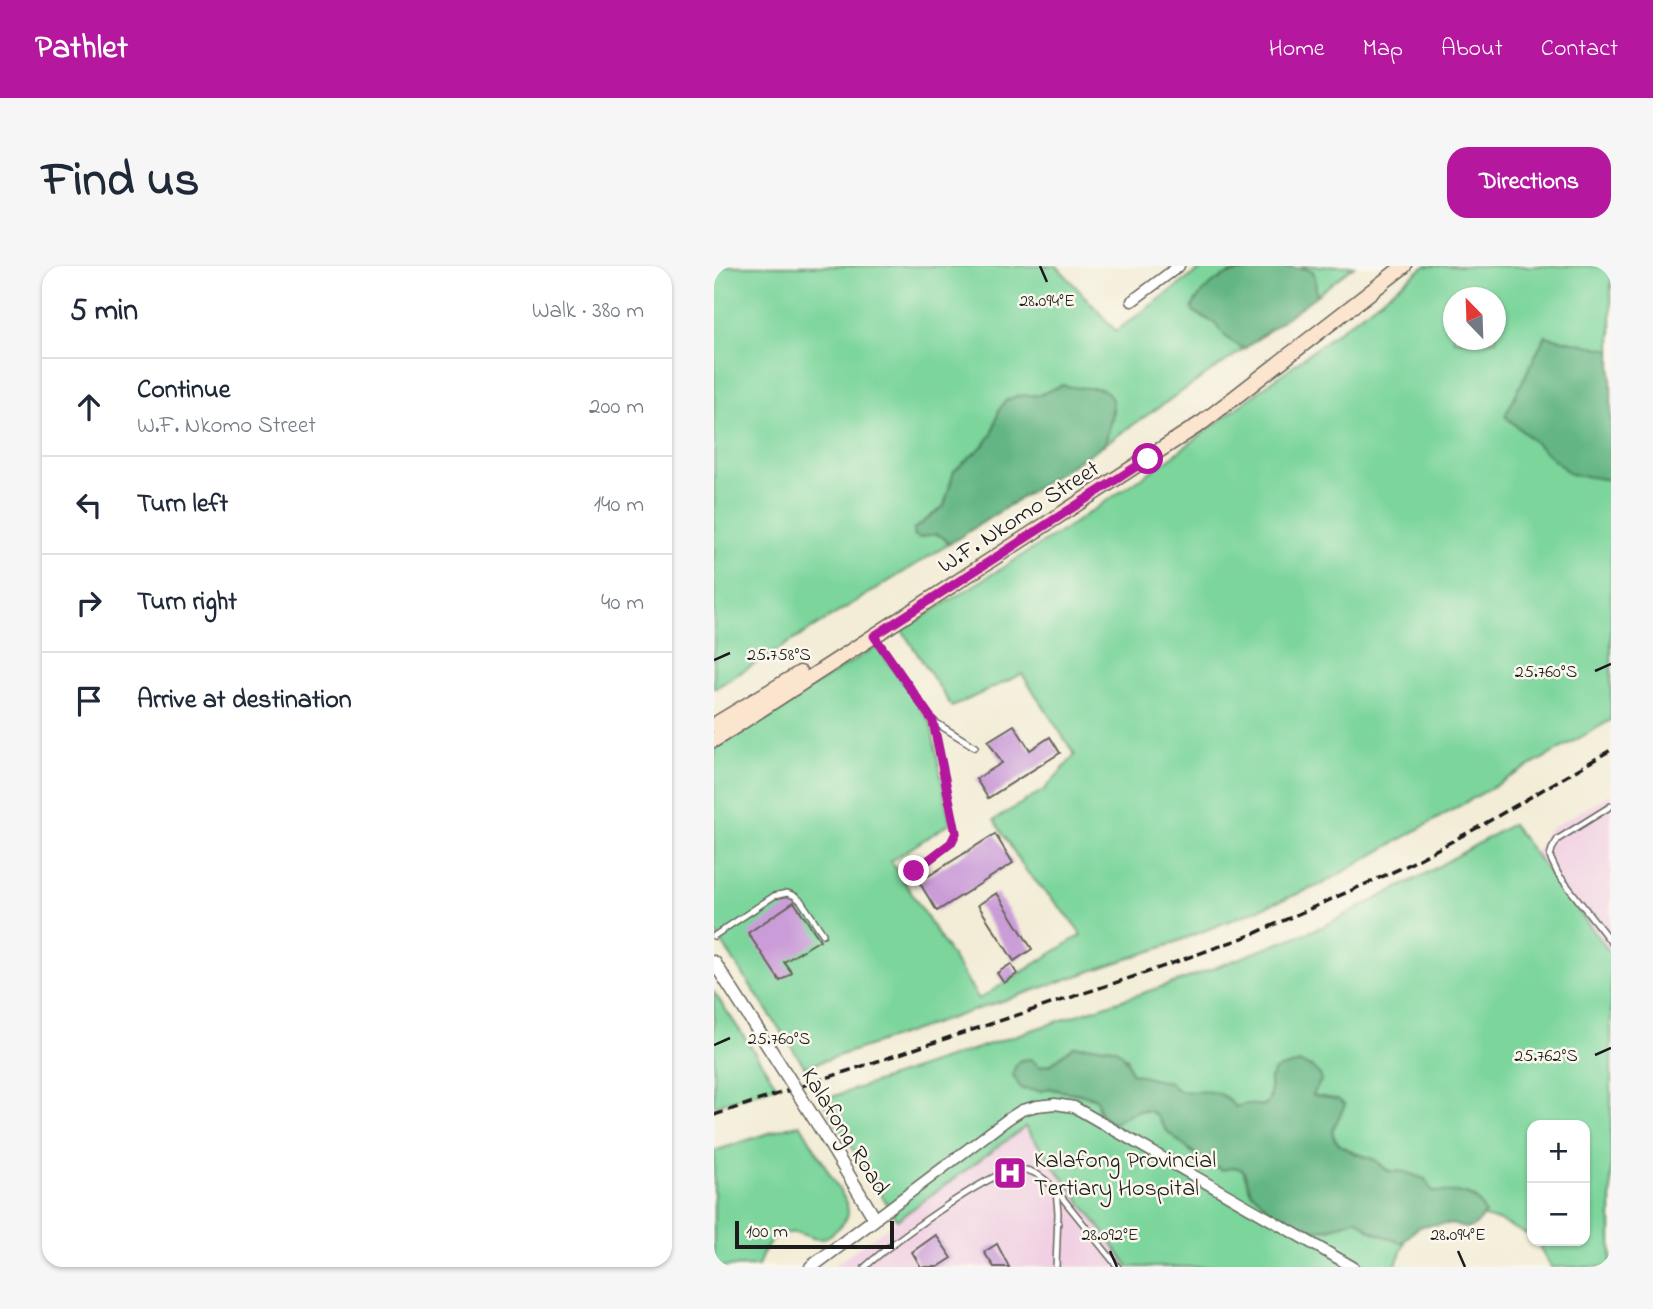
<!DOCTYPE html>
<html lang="en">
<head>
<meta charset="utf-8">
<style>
	:root { --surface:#fff; --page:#f6f6f7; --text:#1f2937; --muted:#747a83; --line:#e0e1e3; --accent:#b5179e }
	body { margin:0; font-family:"Indie Flower",sans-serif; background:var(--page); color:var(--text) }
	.controls { position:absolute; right:21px; bottom:21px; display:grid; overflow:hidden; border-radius:14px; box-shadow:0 2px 5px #0004 }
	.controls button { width:63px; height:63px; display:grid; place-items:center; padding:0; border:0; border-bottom:2px solid var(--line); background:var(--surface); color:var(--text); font:35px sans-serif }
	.compass { position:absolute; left:729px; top:21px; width:63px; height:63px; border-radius:50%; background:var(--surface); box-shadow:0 2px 5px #0004; rotate:337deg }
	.scale { position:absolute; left:21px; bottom:18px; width:159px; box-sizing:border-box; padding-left:7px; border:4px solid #1c1c1c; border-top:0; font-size:19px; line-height:24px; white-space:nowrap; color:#1c1c1c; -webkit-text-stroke:5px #fbf7ec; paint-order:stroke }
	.stop { position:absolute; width:21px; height:21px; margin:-16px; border:5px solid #b5179e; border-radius:50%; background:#fff }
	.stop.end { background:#b5179e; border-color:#fff; box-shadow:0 2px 7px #0008 }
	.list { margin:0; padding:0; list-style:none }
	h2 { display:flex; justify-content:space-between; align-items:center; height:91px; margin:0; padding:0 28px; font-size:30px }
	h2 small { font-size:23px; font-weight:400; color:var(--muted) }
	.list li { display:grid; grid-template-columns:46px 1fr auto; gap:21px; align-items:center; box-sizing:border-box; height:98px; padding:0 28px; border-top:2px solid var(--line) }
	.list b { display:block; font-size:26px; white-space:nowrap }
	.list p { margin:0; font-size:23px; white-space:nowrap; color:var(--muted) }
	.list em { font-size:23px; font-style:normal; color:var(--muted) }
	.icon { flex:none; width:38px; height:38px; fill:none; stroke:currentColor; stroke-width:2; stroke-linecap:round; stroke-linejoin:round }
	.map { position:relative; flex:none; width:897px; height:1001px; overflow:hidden; border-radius:21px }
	header { display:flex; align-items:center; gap:42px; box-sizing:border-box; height:98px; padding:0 35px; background:var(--accent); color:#fff }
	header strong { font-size:33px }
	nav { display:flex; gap:38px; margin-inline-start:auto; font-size:24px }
	.intro { display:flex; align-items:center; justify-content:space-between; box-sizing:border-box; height:168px; padding:0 42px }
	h1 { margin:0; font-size:49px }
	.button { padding:18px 32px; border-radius:21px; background:var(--accent); color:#fff; font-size:24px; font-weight:700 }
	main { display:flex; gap:42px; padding:0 42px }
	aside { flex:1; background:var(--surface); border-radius:21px; box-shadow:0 2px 5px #0004 }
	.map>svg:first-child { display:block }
</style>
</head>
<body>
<header>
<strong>Pathlet</strong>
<nav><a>Home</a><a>Map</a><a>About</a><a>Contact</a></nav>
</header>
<div class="intro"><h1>Find us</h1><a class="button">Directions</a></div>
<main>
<aside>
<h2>5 min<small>Walk · 380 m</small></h2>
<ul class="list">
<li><svg class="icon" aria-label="ahead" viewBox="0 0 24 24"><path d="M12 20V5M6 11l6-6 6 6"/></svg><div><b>Continue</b><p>W.F. Nkomo Street</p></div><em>200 m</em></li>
<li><svg class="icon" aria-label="left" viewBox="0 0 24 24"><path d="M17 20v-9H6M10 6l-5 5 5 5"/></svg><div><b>Turn left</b></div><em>140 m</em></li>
<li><svg class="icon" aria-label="right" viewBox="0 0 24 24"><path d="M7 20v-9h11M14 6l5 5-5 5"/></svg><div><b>Turn right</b></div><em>40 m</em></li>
<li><svg class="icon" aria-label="arrive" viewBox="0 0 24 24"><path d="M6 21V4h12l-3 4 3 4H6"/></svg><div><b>Arrive at destination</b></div></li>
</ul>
</aside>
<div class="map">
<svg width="897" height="1001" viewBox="0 0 897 1001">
	<rect width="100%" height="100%" fill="#fbf7ec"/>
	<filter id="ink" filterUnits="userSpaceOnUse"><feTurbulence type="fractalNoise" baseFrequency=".0143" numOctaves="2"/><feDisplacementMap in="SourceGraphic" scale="14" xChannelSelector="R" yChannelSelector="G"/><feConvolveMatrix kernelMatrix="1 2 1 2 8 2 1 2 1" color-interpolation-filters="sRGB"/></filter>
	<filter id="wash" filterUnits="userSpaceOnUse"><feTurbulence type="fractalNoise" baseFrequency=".00686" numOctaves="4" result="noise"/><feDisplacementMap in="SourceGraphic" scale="28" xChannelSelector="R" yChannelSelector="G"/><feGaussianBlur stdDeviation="1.57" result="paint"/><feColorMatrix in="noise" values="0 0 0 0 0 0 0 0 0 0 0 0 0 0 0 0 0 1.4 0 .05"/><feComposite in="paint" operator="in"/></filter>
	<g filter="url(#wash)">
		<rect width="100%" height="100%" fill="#f3edd7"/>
		<g fill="#f1d0e3">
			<path d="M 897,528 L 897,688 L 821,588 L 834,564 Z"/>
			<path d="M 311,861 L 415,1001 L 118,1001 Z"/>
		</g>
		<g fill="#7bd59b" stroke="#4c785c" stroke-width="2" fill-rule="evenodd">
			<path d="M 4,0 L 343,0 L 402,65 L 491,0 L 547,0 L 542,3 L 516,7 L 501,16 L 481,35 L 480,46 L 501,57 L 513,72 L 530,83 L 391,178 L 399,149 L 399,137 L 394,127 L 383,122 L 365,124 L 348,119 L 325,129 L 303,130 L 285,144 L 278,168 L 271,178 L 240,205 L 230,240 L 200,263 L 226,268 L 235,278 L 0,423 L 0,4 Z"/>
			<path d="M 587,0 L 640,0 L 603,29 L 599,5 Z"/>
			<path d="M 711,0 L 897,0 L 897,454 L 606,619 L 452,680 L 91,801 L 0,665 L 0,482 L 163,380 L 217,458 L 236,557 L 177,595 L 265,733 L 367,669 L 355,651 L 312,605 L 280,554 L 331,523 L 361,489 L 308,408 L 238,441 L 188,364 L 351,263 L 455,193 ZM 740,32 L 782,32 L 782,74 L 740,74 Z"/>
			<path d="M 798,558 L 897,688 L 897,1001 L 837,1001 L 822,975 L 871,975 L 871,859 L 818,859 L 818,971 L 786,955 L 769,951 L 771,947 C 759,920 745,929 722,926 C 710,924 701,910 690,906 C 685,905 678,906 674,904 C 669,902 666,897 661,894 C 648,887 627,887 620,871 C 615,861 623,844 625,834 L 598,829 L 556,813 C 558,851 547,834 521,841 C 500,812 468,838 455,816 C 441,815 430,810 416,807 L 413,791 L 360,780 L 337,798 L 326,801 L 327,825 L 335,822 C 349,827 373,827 383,834 L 384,846 L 435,845 L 445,851 L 450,862 L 477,886 L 508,904 L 521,901 L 529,904 L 537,926 L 547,933 L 564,951 L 613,964 L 644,953 L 657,965 L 687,977 L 691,976 L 681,1001 L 415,1001 L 311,861 L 183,954 L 108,834 L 474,712 L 610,660 L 709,609 Z"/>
			<path d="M 0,726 L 63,820 L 0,840 Z"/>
			<path d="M 87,859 L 133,937 C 133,941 134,944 134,948 C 132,957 115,973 105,973 C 98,973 90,968 83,967 C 58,965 51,980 44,1000 L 0,1001 L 0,885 L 74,861 Z"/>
		</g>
		<g fill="#64b683" stroke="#406950" stroke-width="2">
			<path d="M 547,0 C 558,0 595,0 600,8 C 603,13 600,22 603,29 L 530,83 L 513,72 L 501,57 L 480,46 L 478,42 C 484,27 504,10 520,7 C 529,5 539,5 547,0 Z"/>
			<path d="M 831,70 L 897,84 L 897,214 L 856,208 L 791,150 Z"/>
			<path d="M 348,119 C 362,123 367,121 381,122 C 411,124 394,161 391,178 L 235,278 C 227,265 218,268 205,272 L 200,269 L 200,263 L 230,240 L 240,205 L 271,178 L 278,168 L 285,144 L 292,134 L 303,130 L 326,129 Z"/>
			<path d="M 360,780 C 389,782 409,773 417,807 C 430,810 441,815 456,816 C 468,839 499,810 521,841 L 533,838 L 549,840 L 553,838 L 557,831 L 556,813 L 562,803 L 586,797 L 598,801 L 607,810 L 607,815 L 598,829 L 625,834 L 631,839 L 618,865 L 620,872 L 626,879 L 640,887 L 661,894 L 674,905 L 691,906 L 711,913 L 719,926 C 742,925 761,924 771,947 C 768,951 764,958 760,960 C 752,965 745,959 737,958 C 735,958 712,959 709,960 C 699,962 695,973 687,977 L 657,965 L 643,953 C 611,965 597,970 565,952 C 555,945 548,933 537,926 L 529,904 L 521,901 L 508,904 C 488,893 470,881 453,865 C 446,858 446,848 435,845 C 422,841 411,851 400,857 C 387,852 385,847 383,834 C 373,826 349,827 335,822 L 327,825 L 307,823 L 299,809 L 301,801 L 306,794 L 317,793 L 326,801 L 337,798 Z"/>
		</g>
		<g id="blocks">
			<g fill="#cb9dd8">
				<path d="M 300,459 L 316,484 L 336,471 L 346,487 L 274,532 L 262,513 L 288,497 L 274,475 Z"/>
				<path d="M 281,568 L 299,597 L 223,645 L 205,616 Z"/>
				<path d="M 283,627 L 318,683 L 300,695 L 264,639 Z"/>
				<path d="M 80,636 L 106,674 L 70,696 L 78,707 L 66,715 L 34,667 Z"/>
				<path d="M 297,698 L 303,708 L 290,717 L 283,707 Z"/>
				<path d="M 222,969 L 238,992 L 224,1001 L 207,1001 L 198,986 Z"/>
				<path d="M 283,978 L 295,1001 L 280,1001 L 270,986 Z"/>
			</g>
		</g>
	</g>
	<g filter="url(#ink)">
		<use href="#blocks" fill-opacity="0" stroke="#67655d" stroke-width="2"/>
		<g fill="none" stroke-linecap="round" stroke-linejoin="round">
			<defs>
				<g id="service">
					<path d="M 160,370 L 219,455 L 242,567 L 237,577 L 200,605"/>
					<path d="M 219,455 L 261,481"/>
					<path d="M 897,540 L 844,573 L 838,583 L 836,591 L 844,608 L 897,676"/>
					<path d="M 0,670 L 60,630 L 73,627 L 81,630 L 87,635 L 109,668"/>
					<path d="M 342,924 L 404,1001"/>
					<path d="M 151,1001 C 175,979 271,908 300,904 C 318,901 330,912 342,924 L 344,947 L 342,1001"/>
				</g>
				<g id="minor">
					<path d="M 418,35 L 465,0"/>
					<path d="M 161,953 L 294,853 L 308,844 L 323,840 L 341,838 L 360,841 L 639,1001"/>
				</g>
				<g id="tertiary">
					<path d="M 0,696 L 63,794"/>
					<path d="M 97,1001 L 161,953 L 108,865"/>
				</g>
				<g id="secondary">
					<path d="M 0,459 L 86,407"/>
					<path d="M 0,474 L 489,156 L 690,0"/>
				</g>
			</defs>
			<use href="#service" stroke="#67655d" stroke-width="8"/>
			<use href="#minor" stroke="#67655d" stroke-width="13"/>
			<use href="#tertiary" stroke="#67655d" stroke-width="15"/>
			<use href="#secondary" stroke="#67655d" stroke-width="17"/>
			<use href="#service" stroke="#fff" stroke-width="5"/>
			<use href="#minor" stroke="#fff" stroke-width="10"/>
			<use href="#tertiary" stroke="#fff" stroke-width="12"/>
			<use href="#secondary" stroke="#fce5cf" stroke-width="14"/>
			<path stroke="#1c1c1c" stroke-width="3.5" stroke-dasharray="10 5" stroke-linecap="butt" d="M 0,849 L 431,707 L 537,669 L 692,600 L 770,558 L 897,484"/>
			<defs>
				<path id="tertiary-bridge" d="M 63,794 L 108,865"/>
			</defs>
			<use href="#tertiary-bridge" stroke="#67655d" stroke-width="15" stroke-linecap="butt"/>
			<use href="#tertiary-bridge" stroke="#fff" stroke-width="12"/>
		</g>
	</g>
	<g fill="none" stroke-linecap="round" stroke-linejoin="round" filter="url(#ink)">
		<path stroke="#b5179e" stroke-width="9" d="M 200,605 L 237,577 L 242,567 L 219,455 L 160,370 L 434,193"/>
	</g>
	<path fill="none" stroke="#1c1c1c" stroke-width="2.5" d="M 326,0 L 333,16M 0,394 L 16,387M 881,405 L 897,398M 0,779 L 16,772M 881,789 L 897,782M 396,985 L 403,1001M 744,985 L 751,1001"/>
	<defs>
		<symbol id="hospital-square" viewBox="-11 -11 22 22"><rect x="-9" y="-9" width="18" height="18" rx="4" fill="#b5179e" stroke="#fbf7ec"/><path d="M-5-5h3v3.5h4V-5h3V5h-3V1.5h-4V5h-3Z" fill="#fff"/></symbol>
	</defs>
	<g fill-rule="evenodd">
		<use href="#hospital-square" x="277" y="888" width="38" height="38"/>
	</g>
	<g text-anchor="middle" stroke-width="5" stroke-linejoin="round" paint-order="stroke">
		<g font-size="24" fill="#1c1c1c" stroke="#fbf7ec">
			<text transform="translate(304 250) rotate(-33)" y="8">W.F. Nkomo Street</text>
			<text transform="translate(132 865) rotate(58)" y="8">Kalafong Road</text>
		</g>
		<g font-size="24" fill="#1c1c1c" stroke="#fbf7ec" text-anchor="start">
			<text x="320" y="901">Kalafong Provincial<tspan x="320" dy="28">Tertiary Hospital</tspan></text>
		</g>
	</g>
	<g font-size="18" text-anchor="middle" fill="#1c1c1c" stroke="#fbf7ec" stroke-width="5" stroke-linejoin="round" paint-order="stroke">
		<text x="333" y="40">28.094°E</text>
		<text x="65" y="394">25.758°S</text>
		<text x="832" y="411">25.760°S</text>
		<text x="65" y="778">25.760°S</text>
		<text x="832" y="795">25.762°S</text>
		<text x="396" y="974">28.092°E</text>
		<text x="744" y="974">28.094°E</text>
	</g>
</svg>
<div class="controls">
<button>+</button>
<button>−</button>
</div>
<svg class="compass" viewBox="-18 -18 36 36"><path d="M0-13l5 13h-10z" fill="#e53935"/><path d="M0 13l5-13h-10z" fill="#747a83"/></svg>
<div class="scale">100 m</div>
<div class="stop" style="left:434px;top:193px"></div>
<div class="stop end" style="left:200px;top:605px"></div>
</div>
</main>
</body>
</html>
